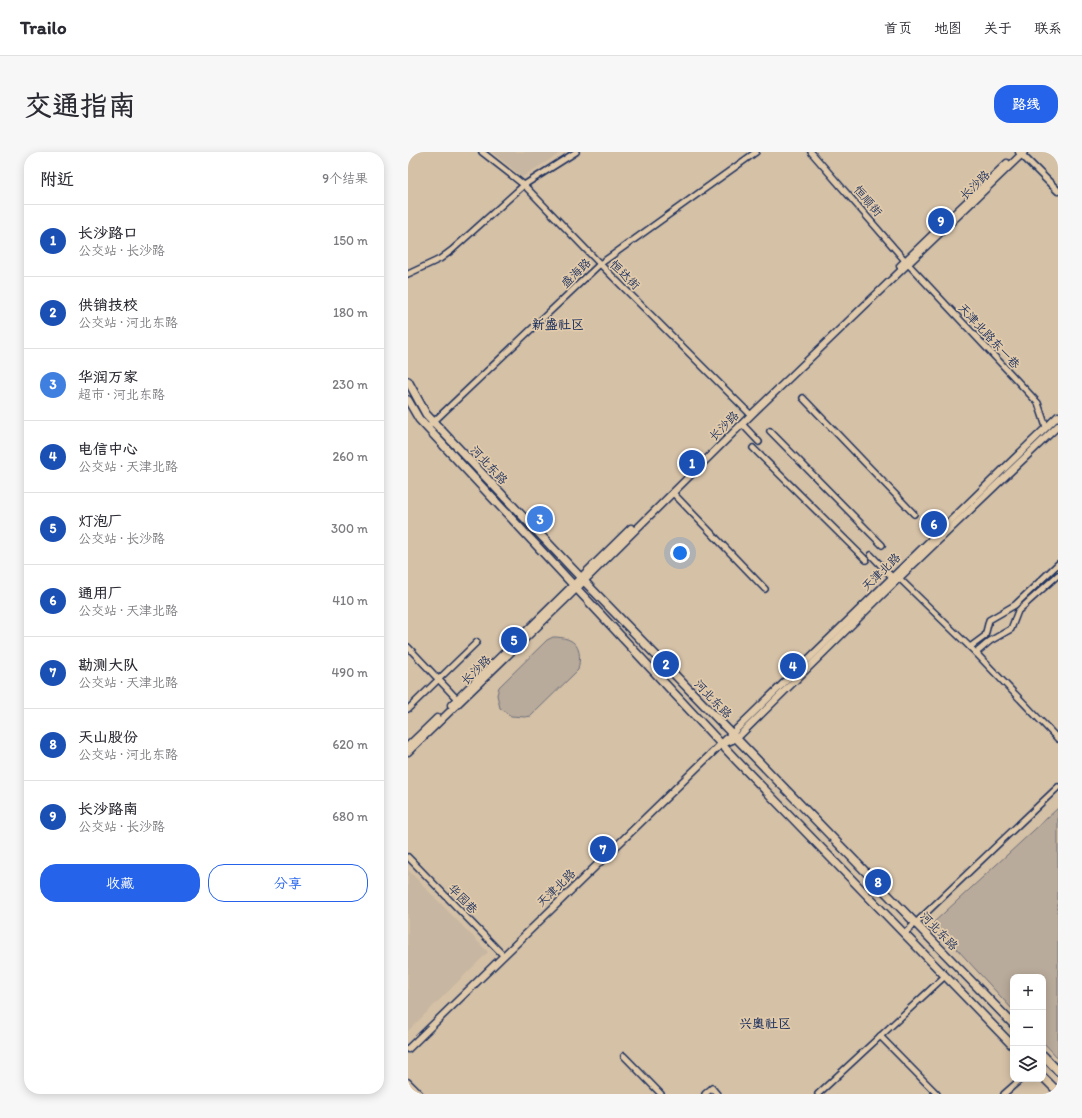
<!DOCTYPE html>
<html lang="zh">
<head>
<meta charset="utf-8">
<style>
	:root { --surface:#fff; --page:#f7f7f7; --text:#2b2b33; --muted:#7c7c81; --line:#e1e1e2; --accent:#2563eb }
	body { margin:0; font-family:Itim,"LXGW WenKai TC",sans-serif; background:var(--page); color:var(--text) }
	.controls { position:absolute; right:12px; bottom:12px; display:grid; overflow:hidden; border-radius:8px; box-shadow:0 2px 10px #0003 }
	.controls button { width:36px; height:36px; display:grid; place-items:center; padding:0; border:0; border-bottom:1px solid var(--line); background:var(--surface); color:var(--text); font:20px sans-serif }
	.you { position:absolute; left:272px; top:401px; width:14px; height:14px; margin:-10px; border:3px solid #fff; border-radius:50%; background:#1a73e8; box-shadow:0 0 0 6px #1a73e833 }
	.badge { display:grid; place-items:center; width:26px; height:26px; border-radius:50%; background:var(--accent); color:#fff; font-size:13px; font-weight:700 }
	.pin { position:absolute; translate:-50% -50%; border:2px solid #fff; box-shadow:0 1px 4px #0006 }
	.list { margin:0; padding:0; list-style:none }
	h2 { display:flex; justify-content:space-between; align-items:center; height:52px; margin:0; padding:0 16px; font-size:17px }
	h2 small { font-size:13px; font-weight:400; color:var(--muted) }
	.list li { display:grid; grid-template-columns:26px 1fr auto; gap:12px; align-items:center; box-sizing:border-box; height:72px; padding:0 16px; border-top:1px solid var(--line) }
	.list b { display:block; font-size:15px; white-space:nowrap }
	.list p { margin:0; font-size:13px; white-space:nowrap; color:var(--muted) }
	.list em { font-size:13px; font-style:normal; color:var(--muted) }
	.actions { display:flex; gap:8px; padding:12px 16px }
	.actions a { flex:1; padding:9px 0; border:1px solid var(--accent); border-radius:16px; text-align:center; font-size:14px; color:var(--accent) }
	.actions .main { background:var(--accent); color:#fff }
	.icon { flex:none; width:22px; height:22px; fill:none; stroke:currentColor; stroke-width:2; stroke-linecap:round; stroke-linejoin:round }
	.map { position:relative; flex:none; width:650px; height:942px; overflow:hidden; border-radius:16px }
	header { display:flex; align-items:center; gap:24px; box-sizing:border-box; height:56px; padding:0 20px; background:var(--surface); border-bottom:1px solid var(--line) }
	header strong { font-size:19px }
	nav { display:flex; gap:22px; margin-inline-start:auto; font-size:14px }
	.intro { display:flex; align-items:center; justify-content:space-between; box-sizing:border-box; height:96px; padding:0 24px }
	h1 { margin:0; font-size:28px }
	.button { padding:10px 18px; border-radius:16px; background:var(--accent); color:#fff; font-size:14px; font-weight:700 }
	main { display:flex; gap:24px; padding:0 24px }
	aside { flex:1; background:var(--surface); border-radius:16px; box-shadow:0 2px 10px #0003 }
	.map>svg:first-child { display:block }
</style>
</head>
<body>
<header>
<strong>Trailo</strong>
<nav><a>首页</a><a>地图</a><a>关于</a><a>联系</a></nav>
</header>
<div class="intro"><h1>交通指南</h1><a class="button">路线</a></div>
<main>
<aside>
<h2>附近<small>9个结果</small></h2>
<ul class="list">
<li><span class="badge" style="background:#1a4fb4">1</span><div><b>长沙路口</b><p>公交站 · 长沙路</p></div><em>150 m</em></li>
<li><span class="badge" style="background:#1a4fb4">2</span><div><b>供销技校</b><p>公交站 · 河北东路</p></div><em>180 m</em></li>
<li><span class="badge" style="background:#3f7fe0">3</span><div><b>华润万家</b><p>超市 · 河北东路</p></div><em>230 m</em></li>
<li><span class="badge" style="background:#1a4fb4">4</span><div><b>电信中心</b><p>公交站 · 天津北路</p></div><em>260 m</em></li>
<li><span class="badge" style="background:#1a4fb4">5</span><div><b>灯泡厂</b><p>公交站 · 长沙路</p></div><em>300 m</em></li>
<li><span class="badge" style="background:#1a4fb4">6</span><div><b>通用厂</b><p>公交站 · 天津北路</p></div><em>410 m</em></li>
<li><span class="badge" style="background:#1a4fb4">7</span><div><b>勘测大队</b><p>公交站 · 天津北路</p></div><em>490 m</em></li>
<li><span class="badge" style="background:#1a4fb4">8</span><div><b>天山股份</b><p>公交站 · 河北东路</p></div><em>620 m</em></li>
<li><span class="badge" style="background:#1a4fb4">9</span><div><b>长沙路南</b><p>公交站 · 长沙路</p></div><em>680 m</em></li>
</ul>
<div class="actions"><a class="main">收藏</a><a>分享</a></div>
</aside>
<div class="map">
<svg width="650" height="942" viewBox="0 0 650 942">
	<rect width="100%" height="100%" fill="#d5c1a6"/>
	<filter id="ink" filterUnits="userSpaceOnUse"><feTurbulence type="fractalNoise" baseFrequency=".025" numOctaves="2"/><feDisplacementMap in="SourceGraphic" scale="8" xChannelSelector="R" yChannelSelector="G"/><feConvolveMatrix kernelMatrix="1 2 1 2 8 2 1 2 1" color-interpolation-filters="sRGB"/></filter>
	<g filter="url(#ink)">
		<g fill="#c7b6a1">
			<path d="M 84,0 L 154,0 L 114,25 Z"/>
			<path d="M 0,718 L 80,800 L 0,879 Z"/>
		</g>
		<g fill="#b9ab9b" stroke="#6a6d7c">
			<path d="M 145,485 C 168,485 175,496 170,518 L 123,564 L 117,565 L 103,564 L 92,556 L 89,543 L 91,535 L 139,488 Z"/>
			<path d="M 650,656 L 650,906 L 635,890 L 635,825 L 605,825 L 605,858 L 525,771 Z"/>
		</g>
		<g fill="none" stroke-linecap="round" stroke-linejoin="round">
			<defs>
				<g id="minor">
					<path d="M 74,0 L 116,33 L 192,112 L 343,263"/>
					<path d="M 403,0 L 500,112 L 630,251 L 638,275"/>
					<path d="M 0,122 L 32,107 L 44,98 L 116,33 L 168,0"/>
					<path d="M 395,246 L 506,362"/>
					<path d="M 334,272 L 351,290"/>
					<path d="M 19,276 L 192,112 L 348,0"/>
					<path d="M 362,279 L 474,393"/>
					<path d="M 345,296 L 458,408"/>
					<path d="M 265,341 L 357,437"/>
					<path d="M 463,403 L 484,425"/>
					<path d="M 489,424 L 568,501 L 650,587"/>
					<path d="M 0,495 L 49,547"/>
					<path d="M 562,495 L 577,484 L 581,468 L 607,453 L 650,412"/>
					<path d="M 568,501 L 582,489 L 603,477 L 610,459 L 650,423"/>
					<path d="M 0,557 L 69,490"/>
					<path d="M 0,705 L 95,803"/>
					<path d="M 496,782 L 650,635"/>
					<path d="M 472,884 L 529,942"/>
					<path d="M 216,904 L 253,942"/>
					<path d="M 0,930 L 12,942"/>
					<path d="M 297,942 L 304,936 L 309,942"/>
					<path d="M 410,942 L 537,824"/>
					<path d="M 596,942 L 613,927"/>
				</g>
				<g id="tertiary">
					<path d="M 611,0 L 650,39"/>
					<path d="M 492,114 L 599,11"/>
					<path d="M 43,553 L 223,376"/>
					<path d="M 315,592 L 329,586 L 491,426 L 650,274"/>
					<path d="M 0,594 L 29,566"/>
					<path d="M 0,600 L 158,447 L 343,263 L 616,0"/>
					<path d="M 0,897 L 650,264"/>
				</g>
				<g id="secondary">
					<path d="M 0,229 L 18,262 L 176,429 L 605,872"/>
					<path d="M 0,248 L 11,267 L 329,609 L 605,894"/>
					<path d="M 635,903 L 650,919"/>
					<path d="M 635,925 L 650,940"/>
				</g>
			</defs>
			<use href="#minor" stroke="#1b2f5e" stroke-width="8"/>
			<use href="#tertiary" stroke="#1b2f5e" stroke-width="9"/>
			<use href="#secondary" stroke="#1b2f5e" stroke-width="10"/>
			<use href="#minor" stroke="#e1caaa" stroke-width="5"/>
			<use href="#tertiary" stroke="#e1caaa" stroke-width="6"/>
			<use href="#secondary" stroke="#e1caaa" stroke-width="7"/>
		</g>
	</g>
	<g text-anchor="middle" stroke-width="3.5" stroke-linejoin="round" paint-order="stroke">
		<g font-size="12" fill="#1b2f5e" stroke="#e1caaa">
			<text transform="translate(567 33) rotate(-44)" y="4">长沙路</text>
			<text transform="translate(460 49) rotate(49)" y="4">恒顺街</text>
			<text transform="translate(168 121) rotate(-44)" y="4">盛海路</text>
			<text transform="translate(217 123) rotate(44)" y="4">恒达街</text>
			<text transform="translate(581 184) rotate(47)" y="4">天津北路东一巷</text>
			<text transform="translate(316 274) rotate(-45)" y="4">长沙路</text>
			<text transform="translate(81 313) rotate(47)" y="4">河北东路</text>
			<text transform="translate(473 420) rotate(-44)" y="4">天津北路</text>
			<text transform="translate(68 518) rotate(-44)" y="4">长沙路</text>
			<text transform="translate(305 547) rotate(46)" y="4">河北东路</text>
			<text transform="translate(148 736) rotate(-44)" y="4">天津北路</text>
			<text transform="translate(55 747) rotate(46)" y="4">华园巷</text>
			<text transform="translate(531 779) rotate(46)" y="4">河北东路</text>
		</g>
		<g font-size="13" font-weight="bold" fill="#1b2f5e" stroke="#e1caaa">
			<text x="150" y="177">新盛社区</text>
			<text x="357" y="876">兴奥社区</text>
		</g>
	</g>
</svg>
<div class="controls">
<button>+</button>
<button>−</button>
<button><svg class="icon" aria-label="layers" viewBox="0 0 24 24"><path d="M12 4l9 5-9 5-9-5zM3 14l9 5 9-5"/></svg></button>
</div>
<div class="you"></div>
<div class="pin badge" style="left:284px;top:311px;background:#1a4fb4">1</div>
<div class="pin badge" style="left:258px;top:512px;background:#1a4fb4">2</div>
<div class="pin badge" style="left:132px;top:367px;background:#3f7fe0">3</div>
<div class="pin badge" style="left:385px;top:514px;background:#1a4fb4">4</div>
<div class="pin badge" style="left:106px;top:488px;background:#1a4fb4">5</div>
<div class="pin badge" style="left:526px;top:372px;background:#1a4fb4">6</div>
<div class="pin badge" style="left:195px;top:697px;background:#1a4fb4">7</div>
<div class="pin badge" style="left:470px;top:730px;background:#1a4fb4">8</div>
<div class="pin badge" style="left:533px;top:69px;background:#1a4fb4">9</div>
</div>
</main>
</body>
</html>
